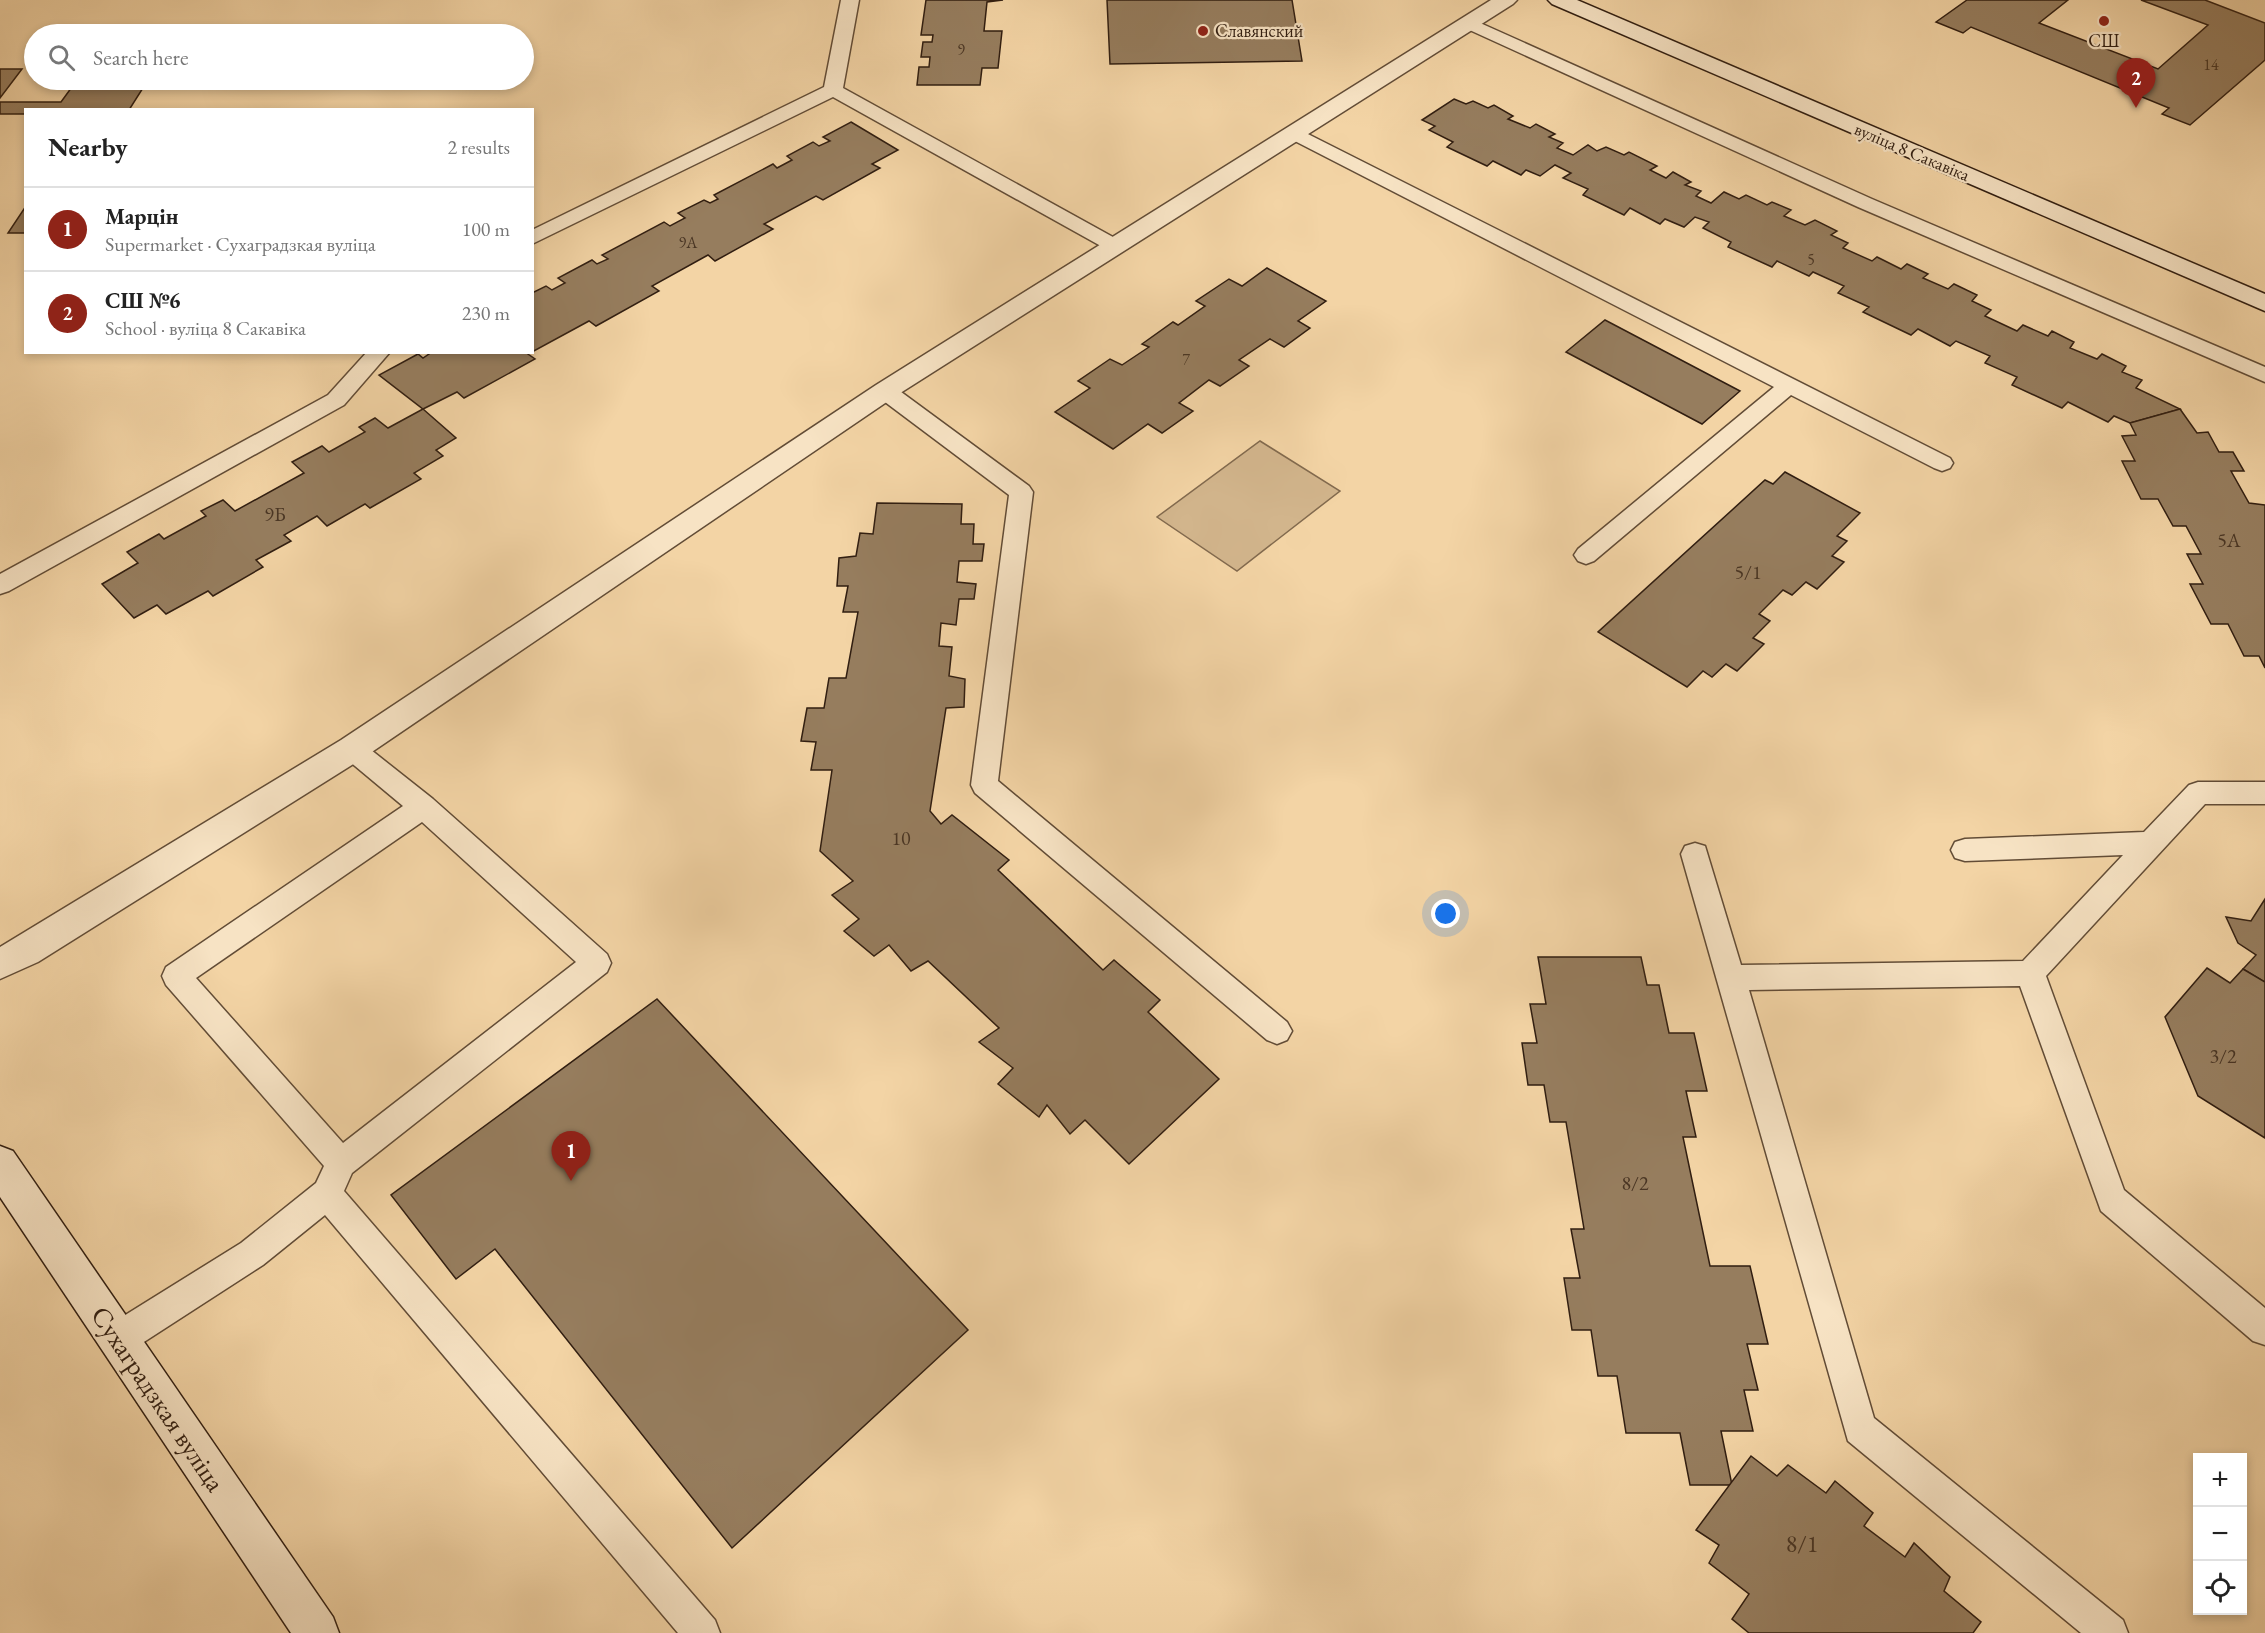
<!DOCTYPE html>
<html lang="en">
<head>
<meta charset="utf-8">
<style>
	:root { --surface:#fff; --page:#f6f6f6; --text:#222; --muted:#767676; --line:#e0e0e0; --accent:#8f2418 }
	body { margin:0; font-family:"EB Garamond",serif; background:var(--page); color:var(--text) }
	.controls { position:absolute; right:18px; bottom:18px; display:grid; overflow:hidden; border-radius:0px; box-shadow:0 3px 9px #0003 }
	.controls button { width:54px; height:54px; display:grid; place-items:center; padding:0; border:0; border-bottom:2px solid var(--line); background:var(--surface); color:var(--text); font:30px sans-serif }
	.you { position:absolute; left:1446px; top:914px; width:21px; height:21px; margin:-15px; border:4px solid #fff; border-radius:50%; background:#1a73e8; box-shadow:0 0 0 9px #1a73e833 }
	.badge { display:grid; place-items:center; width:39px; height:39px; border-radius:50%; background:var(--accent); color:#fff; font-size:20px; font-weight:700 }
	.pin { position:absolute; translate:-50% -50px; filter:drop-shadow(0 2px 3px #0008) }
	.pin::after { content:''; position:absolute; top:32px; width:21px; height:18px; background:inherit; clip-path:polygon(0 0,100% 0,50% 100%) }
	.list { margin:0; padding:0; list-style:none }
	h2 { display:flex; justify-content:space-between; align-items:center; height:78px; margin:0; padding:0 24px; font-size:26px }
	h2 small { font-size:20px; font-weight:400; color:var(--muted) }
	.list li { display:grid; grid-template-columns:39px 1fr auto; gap:18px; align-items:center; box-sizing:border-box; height:84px; padding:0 24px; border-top:2px solid var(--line) }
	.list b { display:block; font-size:22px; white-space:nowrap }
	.list p { margin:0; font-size:20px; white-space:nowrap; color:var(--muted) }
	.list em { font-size:20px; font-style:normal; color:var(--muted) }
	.icon { flex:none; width:33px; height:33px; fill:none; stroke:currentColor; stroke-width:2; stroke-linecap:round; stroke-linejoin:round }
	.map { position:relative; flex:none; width:2265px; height:1633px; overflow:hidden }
	.search { position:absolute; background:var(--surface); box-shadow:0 3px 9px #0003; left:24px; top:24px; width:510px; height:66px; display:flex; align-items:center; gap:15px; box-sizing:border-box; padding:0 21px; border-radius:33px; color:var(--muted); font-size:22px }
	.panel { position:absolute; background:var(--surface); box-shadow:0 3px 9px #0003; left:24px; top:108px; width:510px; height:246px; border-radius:0px }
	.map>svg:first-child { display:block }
</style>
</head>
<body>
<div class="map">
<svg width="2265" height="1633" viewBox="0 0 2265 1633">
	<rect width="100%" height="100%" fill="#f3d4a5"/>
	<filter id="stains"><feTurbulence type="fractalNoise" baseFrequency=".00333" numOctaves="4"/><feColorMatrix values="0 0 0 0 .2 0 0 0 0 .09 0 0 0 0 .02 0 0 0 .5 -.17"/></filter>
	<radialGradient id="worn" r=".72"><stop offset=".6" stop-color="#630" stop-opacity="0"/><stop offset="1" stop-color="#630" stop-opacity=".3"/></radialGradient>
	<path fill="#d2b58c" stroke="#826a4e" stroke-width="1.5" d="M 1260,441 L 1340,491 L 1237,571 L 1157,517 Z"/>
	<g fill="#967d5e" stroke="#311e11" stroke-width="1.5">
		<path d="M 926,0 L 1003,0 L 987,2 L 984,31 L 1002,31 L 998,68 L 982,68 L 980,85 L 917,85 L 919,67 L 929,67 L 930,57 L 921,57 L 923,42 L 932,42 L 933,35 L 921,35 Z"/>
		<path d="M 1107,0 L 1292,0 L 1302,61 L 1110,64 Z"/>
		<path d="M 1967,0 L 2068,0 L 2039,23 L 2158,69 L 2208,25 L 2141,0 L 2205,0 L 2265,23 L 2265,60 L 2190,125 L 2162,114 L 2169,108 L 1971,27 L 1963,33 L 1936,22 Z"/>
		<path d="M 0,69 L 22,69 L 0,98 Z"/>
		<path d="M 77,80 L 148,80 L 129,110 L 26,110 L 26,114 L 0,114 L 0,102 L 61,102 Z"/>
		<path d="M 1454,99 L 1466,104 L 1473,101 L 1488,108 L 1494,105 L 1513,116 L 1508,119 L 1530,128 L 1536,124 L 1555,134 L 1549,137 L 1563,143 L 1557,148 L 1573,155 L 1588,145 L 1597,151 L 1606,147 L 1624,155 L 1629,152 L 1657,166 L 1650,170 L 1666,178 L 1673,172 L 1691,182 L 1685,185 L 1701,191 L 1696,196 L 1711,203 L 1724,192 L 1739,199 L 1746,195 L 1767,205 L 1772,202 L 1791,210 L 1784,216 L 1805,225 L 1815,220 L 1837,231 L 1831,235 L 1848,243 L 1843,248 L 1872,261 L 1877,257 L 1901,269 L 1907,264 L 1928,274 L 1923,278 L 1948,289 L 1954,284 L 1977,295 L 1972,301 L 1991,310 L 1985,316 L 2017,331 L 2023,325 L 2048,336 L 2052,331 L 2074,342 L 2070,348 L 2097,359 L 2102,354 L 2126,366 L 2122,372 L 2142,380 L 2136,388 L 2180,409 L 2130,423 L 2114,416 L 2108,422 L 2068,402 L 2062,408 L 2012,385 L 2017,377 L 1985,363 L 1990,356 L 1956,341 L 1950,346 L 1918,329 L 1911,335 L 1863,312 L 1869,307 L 1838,293 L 1844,286 L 1813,272 L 1809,276 L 1777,261 L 1772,267 L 1728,247 L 1731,242 L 1703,228 L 1709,222 L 1695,217 L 1684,227 L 1665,219 L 1660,224 L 1630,208 L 1624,215 L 1583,195 L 1588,189 L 1563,178 L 1571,173 L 1555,165 L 1540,176 L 1526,170 L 1521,175 L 1493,161 L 1487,166 L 1447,147 L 1453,142 L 1429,130 L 1435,126 L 1422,120 Z"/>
		<path d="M 851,122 L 898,150 L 872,164 L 880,168 L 823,200 L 816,196 L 764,224 L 773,229 L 715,261 L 708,255 L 652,286 L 659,291 L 596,326 L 589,321 L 532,352 L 532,293 L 546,286 L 552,290 L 565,283 L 558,278 L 592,260 L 597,264 L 608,259 L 602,255 L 664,222 L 670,226 L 685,218 L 678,213 L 704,200 L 710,203 L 718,199 L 714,195 L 773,164 L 777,168 L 792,160 L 787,156 L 813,142 L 819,146 L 830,141 L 823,137 Z"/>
		<path d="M 26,206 L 26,233 L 8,233 Z"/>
		<path d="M 1267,268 L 1326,301 L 1298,321 L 1310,328 L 1284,347 L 1270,339 L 1239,360 L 1249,366 L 1220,386 L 1209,380 L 1179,403 L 1193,411 L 1162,433 L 1148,424 L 1113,449 L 1055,412 L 1090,388 L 1078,381 L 1110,359 L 1122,365 L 1149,347 L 1142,344 L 1173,322 L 1178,325 L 1205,306 L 1196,301 L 1229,279 L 1242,286 Z"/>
		<path d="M 1605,320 L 1740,391 L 1702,424 L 1566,352 Z"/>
		<path d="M 432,352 L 531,352 L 528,354 L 535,359 L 464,398 L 457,392 L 423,409 L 379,375 L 418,354 L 423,358 Z"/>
		<path d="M 423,409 L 456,438 L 436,450 L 443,456 L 414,473 L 421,479 L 370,508 L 365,504 L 327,526 L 317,516 L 284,535 L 291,541 L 256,560 L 263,567 L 213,596 L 208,591 L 166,614 L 157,605 L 134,618 L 102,584 L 138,563 L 127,552 L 159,534 L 164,539 L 206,516 L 201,511 L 223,500 L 235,511 L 304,473 L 292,462 L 322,446 L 329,452 L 365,432 L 359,427 L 375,418 L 388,428 Z"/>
		<path d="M 2180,409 L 2197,433 L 2208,432 L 2219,452 L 2233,452 L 2244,471 L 2231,471 L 2249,503 L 2265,505 L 2265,668 L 2259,656 L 2244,656 L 2228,624 L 2211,624 L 2190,584 L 2203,584 L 2187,554 L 2201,554 L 2186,526 L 2173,526 L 2158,499 L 2141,499 L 2122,461 L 2135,461 L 2122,436 L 2136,435 L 2130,423 Z"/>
		<path d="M 1785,472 L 1860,513 L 1837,536 L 1847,541 L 1832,556 L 1844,562 L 1817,589 L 1806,582 L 1792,595 L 1783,590 L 1759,614 L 1770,621 L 1753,638 L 1764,644 L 1737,671 L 1726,664 L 1712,677 L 1703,671 L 1687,687 L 1598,632 L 1765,480 L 1773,484 Z"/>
		<path d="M 877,503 L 962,504 L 961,524 L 974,524 L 973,544 L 984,544 L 982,561 L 959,561 L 957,582 L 976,584 L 974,599 L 959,599 L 956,625 L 941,623 L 939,646 L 952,647 L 949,676 L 965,679 L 964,707 L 946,708 L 930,811 L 941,824 L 952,815 L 1009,860 L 998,870 L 1103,970 L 1114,960 L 1160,1000 L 1148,1012 L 1219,1079 L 1129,1164 L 1085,1120 L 1070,1134 L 1047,1105 L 1039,1117 L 998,1084 L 1013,1068 L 979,1042 L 999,1028 L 928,961 L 911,971 L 889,945 L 874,956 L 844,931 L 859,919 L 832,895 L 853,881 L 820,851 L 832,770 L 811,770 L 816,742 L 801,741 L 807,708 L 824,708 L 829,678 L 846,678 L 858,612 L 843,612 L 848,586 L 837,586 L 839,558 L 856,556 L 860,533 L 873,534 Z"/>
		<path d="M 2265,899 L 2265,982 L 2243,969 L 2256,955 L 2238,943 L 2226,917 L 2251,921 Z"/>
		<path d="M 1538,957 L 1641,957 L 1647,985 L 1659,985 L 1669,1033 L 1694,1033 L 1707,1091 L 1686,1091 L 1696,1137 L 1683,1137 L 1710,1266 L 1750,1266 L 1768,1344 L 1747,1344 L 1758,1390 L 1744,1390 L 1753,1431 L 1721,1431 L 1732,1485 L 1690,1485 L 1680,1433 L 1626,1433 L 1617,1376 L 1598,1376 L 1591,1330 L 1572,1330 L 1564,1278 L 1580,1278 L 1571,1229 L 1584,1229 L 1566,1122 L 1550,1122 L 1544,1085 L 1528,1085 L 1522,1043 L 1537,1043 L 1530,1004 L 1546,1004 Z"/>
		<path d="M 2207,968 L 2230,983 L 2243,969 L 2265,982 L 2265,1138 L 2198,1096 L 2165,1017 Z"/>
		<path d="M 657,999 L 968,1330 L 732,1548 L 495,1249 L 456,1279 L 391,1195 Z"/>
		<path d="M 1751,1456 L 1777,1476 L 1788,1465 L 1826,1493 L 1835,1481 L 1873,1513 L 1864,1526 L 1905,1557 L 1914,1543 L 1950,1577 L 1944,1591 L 1981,1622 L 1973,1633 L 1749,1633 L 1732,1619 L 1749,1594 L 1709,1563 L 1719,1545 L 1696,1530 Z"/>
	</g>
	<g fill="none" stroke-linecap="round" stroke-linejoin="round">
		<defs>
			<g id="lane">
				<path d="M 841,0 L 859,0 L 843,88 L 1122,242 L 1125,246 L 1122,250 L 1108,250 L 833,97 L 532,244 L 532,230 L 824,87 Z"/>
				<path d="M 1469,18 L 1872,199 L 2265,367 L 2265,382 L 1858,207 L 1463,27 L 1460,23 L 1463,19 Z"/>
				<path d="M 1294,127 L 1950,458 L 1953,463 L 1950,468 L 1942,471 L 1934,468 L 1791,395 L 1594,561 L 1586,564 L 1578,561 L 1574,555 L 1578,549 L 1774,387 L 1287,137 L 1285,133 L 1287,129 Z"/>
				<path d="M 367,352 L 390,352 L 344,405 L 9,591 L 0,594 L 0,574 L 328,395 Z"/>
				<path d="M 885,384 L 893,386 L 1029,486 L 1033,492 L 998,781 L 1287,1022 L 1292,1031 L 1287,1040 L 1277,1044 L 1267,1040 L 975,793 L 971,785 L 1009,495 L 877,396 L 874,391 L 877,386 Z"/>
				<path d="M 352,739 L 361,742 L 433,799 L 607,954 L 611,963 L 607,972 L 352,1173 L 344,1191 L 715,1620 L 720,1633 L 678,1633 L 325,1215 L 263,1265 L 130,1351 L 118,1356 L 106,1351 L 101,1339 L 106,1327 L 241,1243 L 316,1183 L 324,1166 L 166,985 L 162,976 L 166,967 L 403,806 L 343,756 L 339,749 L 343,742 ZM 422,822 L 576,962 L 343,1143 L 196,978 Z"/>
				<path d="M 2198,782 L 2265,782 L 2265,804 L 2205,804 L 2046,976 L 2124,1190 L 2265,1308 L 2265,1345 L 2253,1341 L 2101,1211 L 2020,986 L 1749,990 L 1874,1418 L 2123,1620 L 2128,1633 L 2081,1633 L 1848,1441 L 1681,854 L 1685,846 L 1695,843 L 1705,846 L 1741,965 L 2023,961 L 2123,855 L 1965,861 L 1955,858 L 1951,850 L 1955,842 L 1965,839 L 2144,832 L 2189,785 Z"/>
			</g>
			<path id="street" d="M 1491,0 L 1517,0 L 1513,4 L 894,397 L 363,758 L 38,962 L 0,979 L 0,947 L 341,740 L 876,385 Z"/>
			<g id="secondary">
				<path d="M 1548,0 L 1577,0 L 2265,294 L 2265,311 L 1552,4 Z"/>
				<path d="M 0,1146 L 13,1151 L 333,1617 L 339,1633 L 291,1633 L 0,1197 Z"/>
			</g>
		</defs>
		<use href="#lane" stroke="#624c36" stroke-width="3"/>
		<use href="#street" stroke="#624c36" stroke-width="3"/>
		<use href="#secondary" stroke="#311e11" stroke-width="3"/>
		<use href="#lane" fill="#f7e3c4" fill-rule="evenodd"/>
		<use href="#street" fill="#f7e3c4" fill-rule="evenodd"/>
		<use href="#secondary" fill="#f7e3c4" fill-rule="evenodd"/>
	</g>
	<g fill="#8f2418" stroke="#f7e3c4" stroke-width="2">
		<circle cx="2104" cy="21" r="6"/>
		<circle cx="1203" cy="31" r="6"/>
	</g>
	<g text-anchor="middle" stroke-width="4.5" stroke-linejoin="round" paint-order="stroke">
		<g font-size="16" fill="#4a3624">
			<text x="961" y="55">9</text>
			<text x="2211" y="70">14</text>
			<text x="688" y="248">9А</text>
			<text x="1811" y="265">5</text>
			<text x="1186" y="365">7</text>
		</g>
		<g font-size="18" fill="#311e11" stroke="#f7e3c4" text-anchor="start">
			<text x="1215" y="37">Славянский</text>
			<text x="2104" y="47" text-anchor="middle">СШ</text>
		</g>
		<g font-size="18" fill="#311e11" stroke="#f7e3c4">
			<text transform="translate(1912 152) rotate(23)" y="6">вуліца 8 Сакавіка</text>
		</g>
		<g font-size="20" fill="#4a3624">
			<text x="275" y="521">9Б</text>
			<text x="2229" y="547">5А</text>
			<text x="1748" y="579">5/1</text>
			<text x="901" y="845">10</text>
			<text x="2223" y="1063">3/2</text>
			<text x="1635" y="1190">8/2</text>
		</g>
		<g font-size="24" fill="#4a3624">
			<text x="1802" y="1552">8/1</text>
		</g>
		<g font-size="27" fill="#311e11" stroke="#f7e3c4">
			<text transform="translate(158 1399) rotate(56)" y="9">Сухаградзкая вуліца</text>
		</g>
	</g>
	<rect width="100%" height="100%" filter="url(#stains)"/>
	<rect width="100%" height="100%" fill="url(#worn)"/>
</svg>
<div class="controls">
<button>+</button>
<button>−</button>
<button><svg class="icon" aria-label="locate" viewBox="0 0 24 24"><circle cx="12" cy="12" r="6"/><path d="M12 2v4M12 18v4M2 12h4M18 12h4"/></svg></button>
</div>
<div class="you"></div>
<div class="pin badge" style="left:571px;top:1181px">1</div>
<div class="pin badge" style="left:2136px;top:108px">2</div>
<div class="search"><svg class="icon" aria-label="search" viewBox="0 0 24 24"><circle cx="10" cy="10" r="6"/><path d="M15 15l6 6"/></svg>Search here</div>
<section class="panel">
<h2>Nearby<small>2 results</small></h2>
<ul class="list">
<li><span class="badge">1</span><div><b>Марцін</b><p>Supermarket · Сухаградзкая вуліца</p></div><em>100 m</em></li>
<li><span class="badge">2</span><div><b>СШ №6</b><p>School · вуліца 8 Сакавіка</p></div><em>230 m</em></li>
</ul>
</section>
</div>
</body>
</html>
